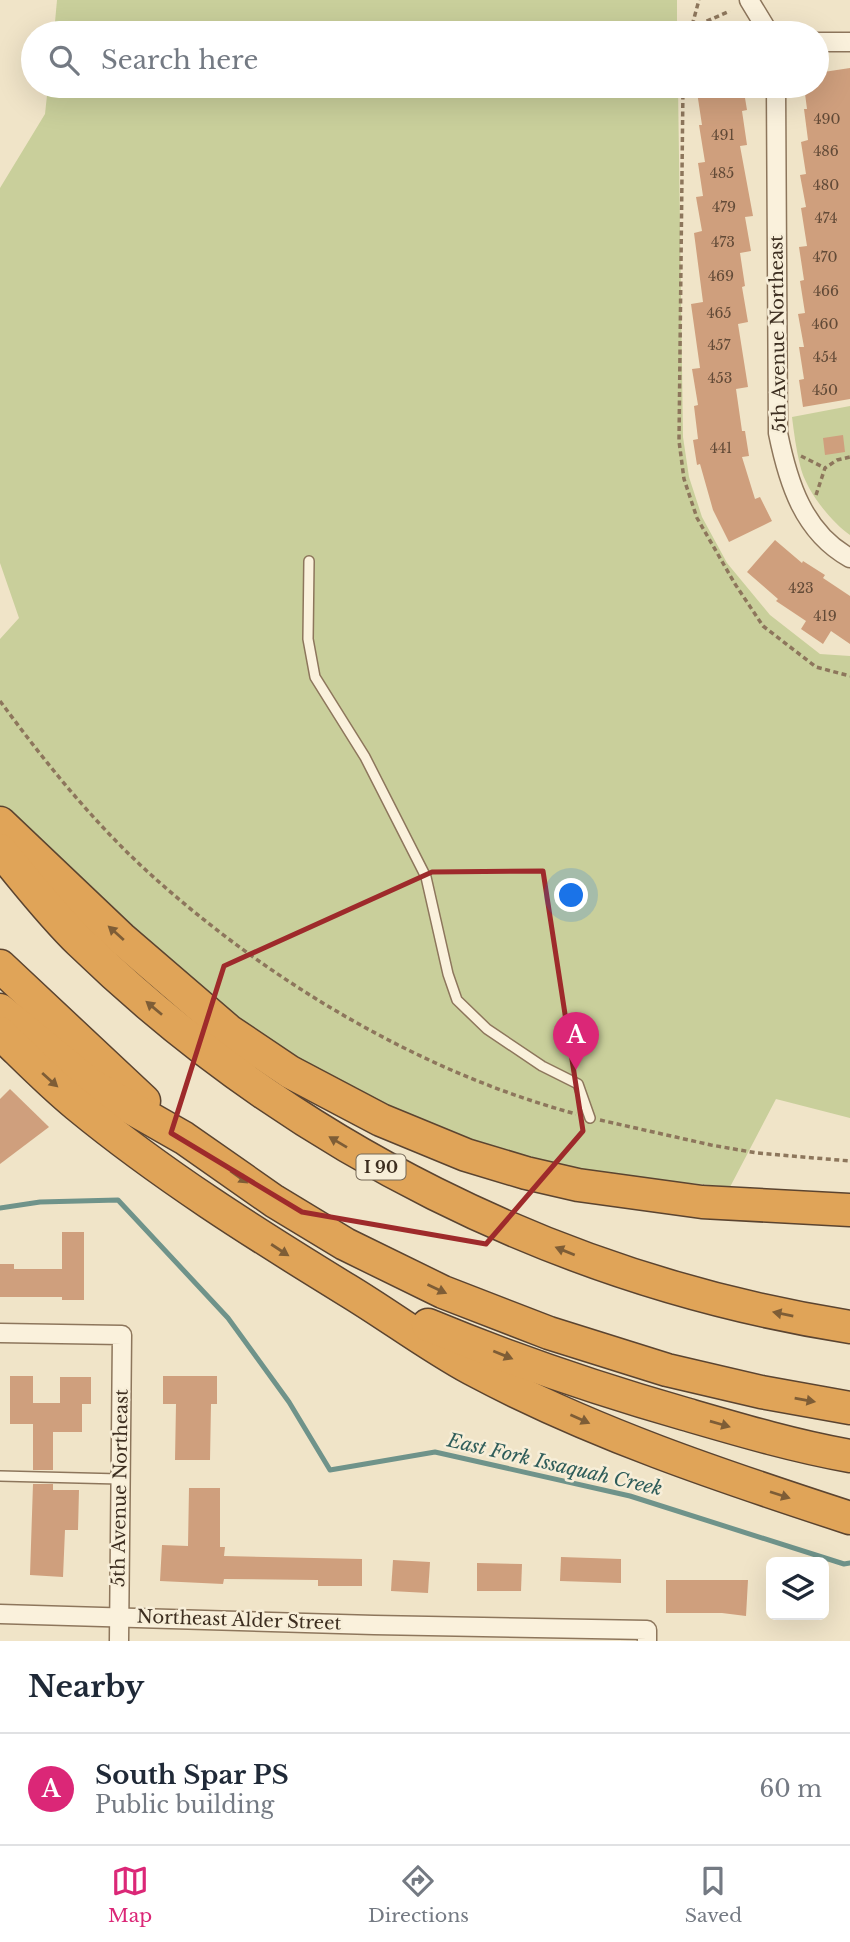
<!DOCTYPE html>
<html lang="en">
<head>
<meta charset="utf-8">
<style>
	:root { --surface:#fff; --page:#f6f6f7; --text:#1f2937; --muted:#747a83; --line:#e0e1e3; --accent:#db2777 }
	body { margin:0; font-family:"Libre Baskerville",serif; background:var(--page); color:var(--text) }
	.controls { position:absolute; right:21px; bottom:21px; display:grid; overflow:hidden; border-radius:10px; box-shadow:0 7px 28px #0002 }
	.controls button { width:63px; height:63px; display:grid; place-items:center; padding:0; border:0; border-bottom:2px solid var(--line); background:var(--surface); color:var(--text); font:35px sans-serif }
	.you { position:absolute; left:572px; top:896px; width:24px; height:24px; margin:-18px; border:5px solid #fff; border-radius:50%; background:#1a73e8; box-shadow:0 0 0 10px #1a73e833 }
	.badge { display:grid; place-items:center; width:46px; height:46px; border-radius:50%; background:var(--accent); color:#fff; font-size:23px; font-weight:700 }
	.pin { position:absolute; translate:-50% -58px; filter:drop-shadow(0 2px 4px #0008) }
	.pin::after { content:''; position:absolute; top:37px; width:24px; height:21px; background:inherit; clip-path:polygon(0 0,100% 0,50% 100%) }
	.list { margin:0; padding:0; list-style:none }
	h2 { display:flex; justify-content:space-between; align-items:center; height:91px; margin:0; padding:0 28px; font-size:30px }
	h2 small { font-size:23px; font-weight:400; color:var(--muted) }
	.list li { display:grid; grid-template-columns:46px 1fr auto; gap:21px; align-items:center; box-sizing:border-box; height:112px; padding:0 28px; border-top:2px solid var(--line) }
	.list b { display:block; font-size:26px; white-space:nowrap }
	.list p { margin:0; font-size:23px; white-space:nowrap; color:var(--muted) }
	.list em { font-size:23px; font-style:normal; color:var(--muted) }
	.icon { flex:none; width:38px; height:38px; fill:none; stroke:currentColor; stroke-width:2; stroke-linecap:round; stroke-linejoin:round }
	.map { position:relative; flex:none; width:850px; height:1641px; overflow:hidden }
	.search { position:absolute; background:var(--surface); box-shadow:0 7px 28px #0002; left:21px; right:21px; top:21px; height:77px; display:flex; align-items:center; gap:18px; box-sizing:border-box; padding:0 24px; border-radius:38px; color:var(--muted); font-size:26px }
	.sheet { height:203px; background:var(--surface) }
	nav { display:flex; justify-content:space-around; align-items:center; box-sizing:border-box; height:98px; border-top:2px solid var(--line); background:var(--surface); font-size:19px; color:var(--muted) }
	nav a { display:grid; justify-items:center; gap:4px }
	nav .on { color:var(--accent) }
	.map>svg:first-child { display:block }
</style>
</head>
<body>
<div class="map">
<svg width="850" height="1641" viewBox="0 0 850 1641">
	<rect width="100%" height="100%" fill="#f0e4c8"/>
	<g fill="#c9cf9b">
		<path d="M 57,0 L 677,0 L 677,33 L 54,33 Z"/>
		<path d="M 48,86 L 678,86 L 683,437 L 689,477 L 702,517 L 727,563 L 770,615 L 820,654 L 850,656 L 850,1118 L 776,1099 L 730,1187 L 605,1175 L 541,1161 L 474,1142 L 397,1114 L 261,1041 L 0,823 L 0,639 L 19,618 L 0,563 L 0,188 L 45,114 Z"/>
		<path d="M 850,406 L 850,535 C 830,521 805,489 800,465 C 796,449 794,433 792,417 Z"/>
	</g>
	<g fill="none" stroke-linecap="round" stroke-linejoin="round">
		<path stroke="#6f938a" stroke-width="5" d="M 0,1208 L 40,1202 L 118,1200 L 228,1318 L 289,1402 L 330,1470 L 435,1452 L 630,1496 L 844,1564 L 850,1563"/>
	</g>
	<g fill="#cf9f7d">
		<path d="M 850,68 L 850,399 L 803,407 L 799,380 L 804,379 L 799,347 L 804,347 L 798,314 L 805,313 L 800,281 L 804,280 L 799,247 L 807,246 L 801,208 L 806,207 L 800,175 L 806,174 L 801,142 L 808,140 L 804,109 L 807,109 L 804,86 L 817,86 L 817,73 Z"/>
		<path d="M 743,86 L 747,110 L 742,111 L 747,145 L 740,146 L 753,216 L 745,217 L 751,251 L 740,253 L 745,286 L 742,287 L 748,322 L 738,324 L 748,387 L 736,389 L 742,431 L 745,431 L 749,456 L 742,457 L 755,499 L 760,497 L 772,521 L 729,542 L 713,510 L 700,464 L 697,465 L 693,440 L 698,439 L 694,406 L 698,405 L 692,369 L 700,368 L 691,304 L 703,302 L 694,233 L 702,231 L 696,197 L 703,196 L 698,163 L 705,162 L 699,125 L 702,125 L 697,92 Z"/>
		<path d="M 843,435 L 845,452 L 825,455 L 823,438 Z"/>
		<path d="M 775,540 L 802,563 L 803,561 L 825,575 L 823,578 L 850,596 L 850,644 L 831,631 L 823,644 L 801,629 L 806,621 L 776,601 L 778,599 L 747,572 Z"/>
		<path d="M 10,1089 L 49,1127 L 0,1164 L 0,1099 Z"/>
		<path d="M 62,1232 L 84,1232 L 84,1300 L 62,1300 L 62,1297 L 0,1297 L 0,1264 L 14,1264 L 14,1269 L 62,1269 Z"/>
		<path d="M 10,1376 L 33,1376 L 33,1403 L 60,1403 L 60,1377 L 91,1377 L 91,1404 L 82,1404 L 82,1432 L 53,1432 L 53,1470 L 33,1470 L 33,1424 L 10,1424 Z"/>
		<path d="M 163,1376 L 217,1376 L 217,1404 L 211,1404 L 210,1460 L 175,1460 L 176,1404 L 163,1404 Z"/>
		<path d="M 33,1484 L 53,1484 L 53,1490 L 79,1490 L 78,1530 L 65,1530 L 63,1577 L 30,1575 Z"/>
		<path d="M 189,1488 L 220,1488 L 220,1547 L 225,1547 L 224,1556 L 362,1559 L 362,1586 L 318,1586 L 318,1580 L 224,1579 L 223,1584 L 160,1581 L 162,1545 L 188,1546 Z"/>
		<path d="M 561,1557 L 621,1559 L 621,1583 L 560,1581 Z"/>
		<path d="M 393,1560 L 430,1562 L 428,1593 L 391,1591 Z"/>
		<path d="M 477,1563 L 522,1564 L 521,1591 L 477,1591 Z"/>
		<path d="M 666,1580 L 748,1580 L 746,1616 L 722,1613 L 666,1613 Z"/>
	</g>
	<g fill="none" stroke-linecap="round" stroke-linejoin="round">
		<defs>
			<g id="lane">
				<path d="M 309,561 L 308,639 L 315,677 L 365,757 L 426,877 L 448,974 L 457,1000 L 487,1029 L 542,1066 L 578,1084 L 590,1118"/>
				<path d="M 0,1476 L 120,1479"/>
			</g>
			<g id="street">
				<path d="M 749,0 L 769,33"/>
				<path d="M 817,42 L 850,42"/>
				<path d="M 776,86 L 778,433 C 788,482 803,532 850,558"/>
				<path d="M 0,1333 L 122,1335 L 119,1641"/>
				<path d="M 0,1614 L 374,1625 L 647,1630 L 647,1641"/>
			</g>
			<g id="highway">
				<path d="M 0,823 L 121,938 L 229,1031 L 290,1072 L 381,1120 L 466,1155 L 526,1173 L 578,1185 L 702,1202 L 850,1210"/>
				<path d="M 0,850 C 26,881 51,914 80,942 C 290,1146 560,1281 850,1327"/>
				<path d="M 0,966 L 144,1101"/>
				<path d="M 0,1010 L 91,1085 L 184,1138 L 274,1201 L 345,1244 L 443,1292 L 549,1333 L 667,1370 L 761,1392 L 850,1408"/>
				<path d="M 0,1033 C 25,1057 50,1083 77,1105 C 162,1175 254,1233 347,1290 C 390,1316 428,1345 472,1369 C 592,1433 721,1476 850,1518"/>
				<path d="M 428,1325 C 512,1360 598,1389 685,1414 C 740,1430 794,1446 850,1456"/>
			</g>
		</defs>
		<use href="#lane" stroke="#8d765c" stroke-width="12"/>
		<use href="#street" stroke="#8d765c" stroke-width="21"/>
		<use href="#highway" stroke="#5b4430" stroke-width="35"/>
		<g stroke="#8d765c" stroke-width="3.5" stroke-dasharray="5 3.5" stroke-linecap="butt">
			<path d="M 691,28 L 730,11"/>
			<path d="M 690,33 L 699,0"/>
			<path d="M 683,86 L 679,441 L 684,479 L 697,518 L 735,584 L 763,626 L 816,667 L 850,676"/>
			<path d="M 801,456 L 825,468"/>
			<path d="M 816,495 L 825,468 L 837,460 L 850,457"/>
			<path d="M 0,701 C 45,762 93,822 149,873 C 268,981 420,1072 576,1114"/>
			<path d="M 600,1120 L 711,1145 L 757,1153 L 850,1161"/>
		</g>
		<use href="#lane" stroke="#faf1dc" stroke-width="9"/>
		<use href="#street" stroke="#faf1dc" stroke-width="18"/>
		<use href="#highway" stroke="#e0a458" stroke-width="32"/>
	</g>
	<defs><path id="oneway-solid" d="M-6-.8H1V-3.2L6.5 0L1 3.2V.8H-6Z" transform="scale(1.75)"/></defs>
	<g fill="#7e5d36">
		<use href="#oneway-solid" transform="translate(116 933) rotate(-138)"/>
		<use href="#oneway-solid" transform="translate(154 1008) rotate(-140)"/>
		<use href="#oneway-solid" transform="translate(50 1080) rotate(42)"/>
		<use href="#oneway-solid" transform="translate(338 1142) rotate(-149)"/>
		<use href="#oneway-solid" transform="translate(239 1177) rotate(35)"/>
		<use href="#oneway-solid" transform="translate(280 1250) rotate(33)"/>
		<use href="#oneway-solid" transform="translate(565 1251) rotate(-158)"/>
		<use href="#oneway-solid" transform="translate(437 1289) rotate(25)"/>
		<use href="#oneway-solid" transform="translate(783 1314) rotate(-169)"/>
		<use href="#oneway-solid" transform="translate(503 1355) rotate(22)"/>
		<use href="#oneway-solid" transform="translate(805 1400) rotate(10)"/>
		<use href="#oneway-solid" transform="translate(580 1419) rotate(24)"/>
		<use href="#oneway-solid" transform="translate(720 1424) rotate(16)"/>
		<use href="#oneway-solid" transform="translate(780 1495) rotate(18)"/>
	</g>
	<path fill="none" stroke="#9e2a2b" stroke-width="5" stroke-linejoin="round" d="M 543,871 L 583,1131 L 486,1244 L 302,1212 L 171,1133 L 224,966 L 432,872 Z"/>
	<g text-anchor="middle" stroke-width="5" stroke-linejoin="round" paint-order="stroke">
		<g font-size="14" fill="#624a37">
			<text x="827" y="124">490</text>
			<text x="723" y="140">491</text>
			<text x="826" y="156">486</text>
			<text x="722" y="178">485</text>
			<text x="826" y="190">480</text>
			<text x="724" y="212">479</text>
			<text x="826" y="223">474</text>
			<text x="723" y="247">473</text>
			<text x="825" y="262">470</text>
			<text x="721" y="281">469</text>
			<text x="826" y="296">466</text>
			<text x="719" y="318">465</text>
			<text x="825" y="329">460</text>
			<text x="719" y="350">457</text>
			<text x="825" y="362">454</text>
			<text x="720" y="383">453</text>
			<text x="825" y="395">450</text>
			<text x="721" y="453">441</text>
			<text x="801" y="593">423</text>
			<text x="825" y="621">419</text>
		</g>
		<rect fill="#f7eed8" stroke="#756857" stroke-width="2" x="356.5" y="1154.5" width="49" height="25" rx="5"/>
		<g font-size="16" font-weight="bold" fill="#3d2e20">
			<text x="381" y="1173">I 90</text>
		</g>
		<g font-size="18" fill="#3d2e20" stroke="#f7eed8">
			<text transform="translate(778 334) rotate(-91)" y="6">5th Avenue Northeast</text>
			<text transform="translate(120 1488) rotate(-89)" y="6">5th Avenue Northeast</text>
			<text transform="translate(239 1620) rotate(2)" y="6">Northeast Alder Street</text>
		</g>
		<g font-size="19" font-style="italic" fill="#2f5d5a" stroke="#f7eed8">
			<text transform="translate(555 1464) rotate(13)" y="7">East Fork Issaquah Creek</text>
		</g>
	</g>
</svg>
<div class="controls">
<button><svg class="icon" aria-label="layers" viewBox="0 0 24 24"><path d="M12 4l9 5-9 5-9-5zM3 14l9 5 9-5"/></svg></button>
</div>
<div class="you"></div>
<div class="pin badge" style="left:576px;top:1070px">A</div>
<div class="search"><svg class="icon" aria-label="search" viewBox="0 0 24 24"><circle cx="10" cy="10" r="6"/><path d="M15 15l6 6"/></svg>Search here</div>
</div>
<section class="sheet">
<h2>Nearby<small></small></h2>
<ul class="list">
<li><span class="badge">A</span><div><b>South Spar PS</b><p>Public building</p></div><em>60 m</em></li>
</ul>
</section>
<nav>
<a class="on"><svg class="icon" aria-label="map" viewBox="0 0 24 24"><path d="M3 6l6-2 6 2 6-2v14l-6 2-6-2-6 2zM9 4v14M15 6v14"/></svg>Map</a>
<a><svg class="icon" aria-label="directions" viewBox="0 0 24 24"><path d="M12 3l9 9-9 9-9-9zM9 14v-3h6M13 9l2 2-2 2"/></svg>Directions</a>
<a><svg class="icon" aria-label="saved" viewBox="0 0 24 24"><path d="M7 4h10v16l-5-4-5 4z"/></svg>Saved</a>
</nav>
</body>
</html>
